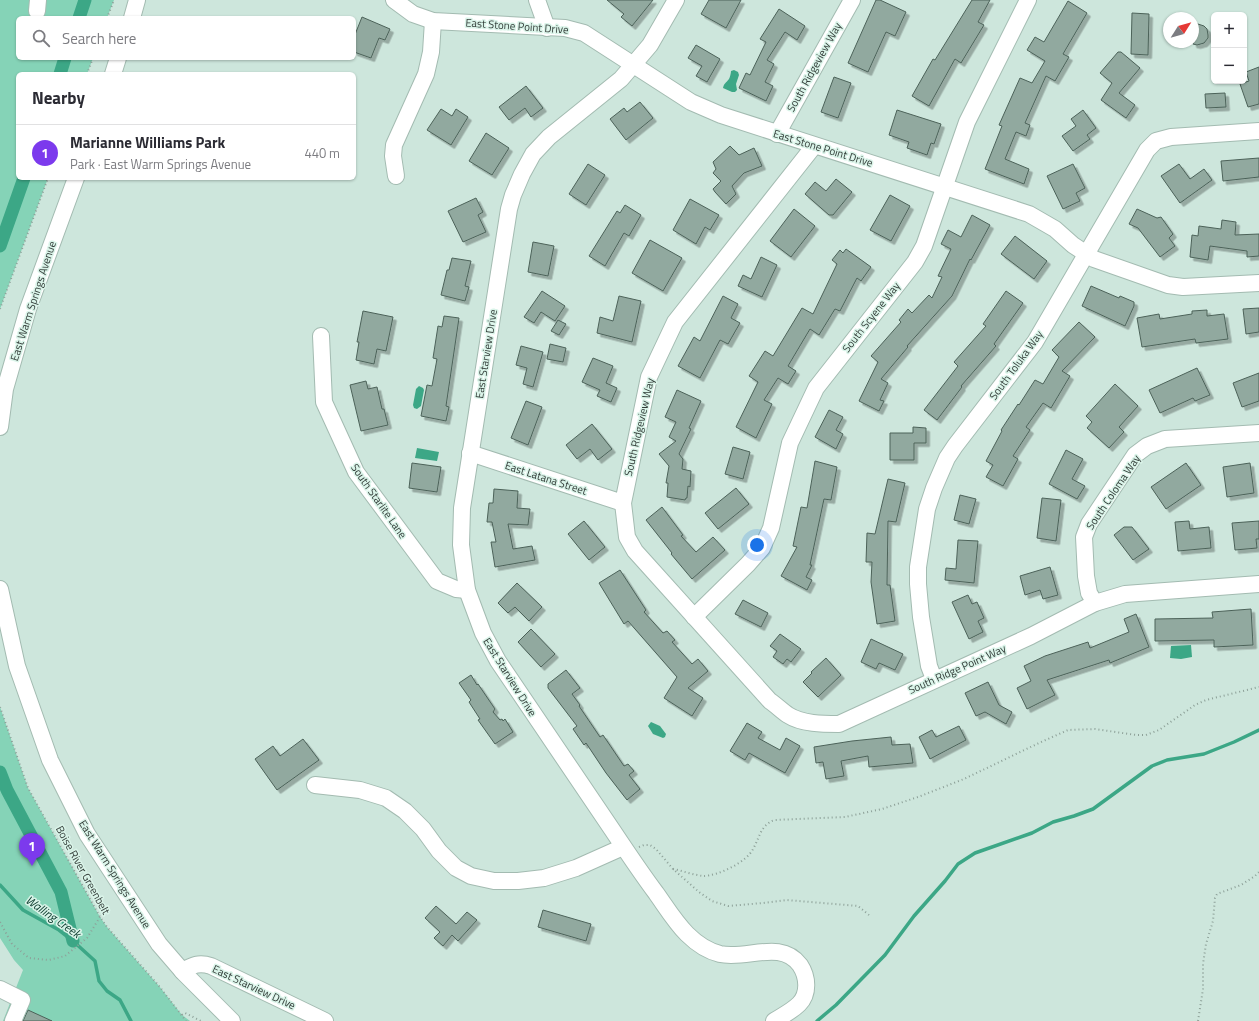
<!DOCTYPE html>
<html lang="en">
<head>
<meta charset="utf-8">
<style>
	:root { --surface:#fff; --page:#f2f2f3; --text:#2b2b33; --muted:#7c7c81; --line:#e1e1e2; --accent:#7c3aed }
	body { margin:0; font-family:"Titillium Web",sans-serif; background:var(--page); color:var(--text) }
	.controls { position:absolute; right:12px; top:12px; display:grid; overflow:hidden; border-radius:6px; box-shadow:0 1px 3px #0004 }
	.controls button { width:36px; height:36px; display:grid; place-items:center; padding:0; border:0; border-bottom:1px solid var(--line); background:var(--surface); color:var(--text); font:20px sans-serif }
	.compass { position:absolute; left:1163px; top:12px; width:36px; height:36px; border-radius:50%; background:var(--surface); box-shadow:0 1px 3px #0004; rotate:53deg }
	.you { position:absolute; left:757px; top:545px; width:14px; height:14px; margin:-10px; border:3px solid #fff; border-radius:50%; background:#1a73e8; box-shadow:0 0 0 6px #1a73e833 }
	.badge { display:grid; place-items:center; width:26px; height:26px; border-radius:50%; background:var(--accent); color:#fff; font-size:13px; font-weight:700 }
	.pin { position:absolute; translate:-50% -33px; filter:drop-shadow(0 1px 2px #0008) }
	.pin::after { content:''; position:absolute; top:21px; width:14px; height:12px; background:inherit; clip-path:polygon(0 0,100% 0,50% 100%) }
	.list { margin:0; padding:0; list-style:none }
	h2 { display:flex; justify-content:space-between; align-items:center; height:52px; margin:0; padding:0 16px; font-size:17px }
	h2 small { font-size:13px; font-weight:400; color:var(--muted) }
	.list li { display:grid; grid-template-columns:26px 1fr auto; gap:12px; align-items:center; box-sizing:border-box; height:56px; padding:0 16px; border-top:1px solid var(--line) }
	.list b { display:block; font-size:15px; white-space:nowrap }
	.list p { margin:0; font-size:13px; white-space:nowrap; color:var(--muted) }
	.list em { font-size:13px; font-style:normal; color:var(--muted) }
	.icon { flex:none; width:22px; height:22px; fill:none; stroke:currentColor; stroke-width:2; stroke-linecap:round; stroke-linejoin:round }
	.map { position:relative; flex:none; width:1259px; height:1021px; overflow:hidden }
	.search { position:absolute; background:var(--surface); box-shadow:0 1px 3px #0004; left:16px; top:16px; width:340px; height:44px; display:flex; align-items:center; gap:10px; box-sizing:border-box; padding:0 14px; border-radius:6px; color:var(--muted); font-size:15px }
	.panel { position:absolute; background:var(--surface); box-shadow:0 1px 3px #0004; left:16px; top:72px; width:340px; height:108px; border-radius:6px }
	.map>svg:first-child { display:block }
</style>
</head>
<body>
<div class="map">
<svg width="1259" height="1021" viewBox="0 0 1259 1021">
	<defs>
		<filter id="shadow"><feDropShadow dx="3.5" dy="3.5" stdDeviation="0" flood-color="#0004"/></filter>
	</defs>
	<rect width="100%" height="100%" fill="#cde6dc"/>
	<g fill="#85d3b7">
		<path d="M 0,0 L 114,0 L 107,18 L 18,18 L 18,58 L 93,58 L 87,74 L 18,74 L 18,178 L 48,178 L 0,309 Z"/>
		<path d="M 0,707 L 28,788 L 100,917 L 107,927 L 159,986 L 182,1015 L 190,1021 L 3,1021 L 23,970 L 14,960 L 0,938 Z"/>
	</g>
	<g fill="#3ca786">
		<path d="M 734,70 L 738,72 L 739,75 L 736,84 L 737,90 L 735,92 L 732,92 L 723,88 C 724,83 726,83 729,79 C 730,77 731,73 731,71 Z"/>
		<path d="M 419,386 L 423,388 L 424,390 L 421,406 L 417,409 L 414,408 L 413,405 L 416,389 Z"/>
		<path d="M 417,448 L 439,452 L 437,461 L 415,458 Z"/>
		<path d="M 1191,645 L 1192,657 L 1181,659 L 1170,658 L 1171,646 Z"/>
		<path d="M 651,722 L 660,726 L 666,734 L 665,737 L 663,738 L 653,734 L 648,726 Z"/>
	</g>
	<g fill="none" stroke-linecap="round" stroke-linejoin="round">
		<g stroke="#3ca786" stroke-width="3.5">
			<path d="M 0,885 L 23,910 L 59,930 L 73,941 L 95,961 L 99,981 L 107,991 L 120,1000 L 131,1021"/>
			<path d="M 817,1021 L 836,1005 L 885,955 L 914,916 L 945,881 L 958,864 L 975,853 L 1032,833 L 1053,822 L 1074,816 L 1093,809 L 1152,766 L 1167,760 L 1204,754 L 1234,742 L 1259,730"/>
		</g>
		<g stroke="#3ca786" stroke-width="13">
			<path d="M 79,18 L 85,0"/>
			<path d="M 60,74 L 65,58"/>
			<path d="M 0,246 L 24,178"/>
			<path d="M 0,772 L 7,790 L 61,892 L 73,941"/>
		</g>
	</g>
	<g fill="#91a99f" stroke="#4c6259" filter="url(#shadow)">
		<path d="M 607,0 L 653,0 L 632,26 L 621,17 L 624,14 Z"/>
		<path d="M 709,0 L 741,0 L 726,28 L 701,14 Z"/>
		<path d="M 876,0 L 880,0 L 906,12 L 895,36 L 886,32 L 868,72 L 848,63 Z"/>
		<path d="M 972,0 L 990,0 L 978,22 L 984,25 L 961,63 L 955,59 L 929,106 L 912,96 L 933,59 L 935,60 Z"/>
		<path d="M 1068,1 L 1087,13 L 1063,54 L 1069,57 L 1055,81 L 1046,76 L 1025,123 L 1030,125 L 1026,136 L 1016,132 L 1005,159 L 1029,169 L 1024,184 L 985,169 L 1002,126 L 999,125 L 1020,78 L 1032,83 L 1045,61 L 1027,50 L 1035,37 L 1044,42 Z"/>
		<path d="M 779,9 L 805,26 L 797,40 L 785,32 L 767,60 L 774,64 L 765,82 L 773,86 L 766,101 L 739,88 L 746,73 L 750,75 L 766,42 L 760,39 Z"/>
		<path d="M 1132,13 L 1149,14 L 1148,55 L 1131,54 Z"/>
		<path d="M 362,17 L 390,29 L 385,40 L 379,38 L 371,58 L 354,52 L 354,37 Z"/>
		<path d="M 1198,24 L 1204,26 L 1207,29 L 1208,35 L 1208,38 L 1204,43 L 1197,45 L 1193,44 L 1193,25 Z"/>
		<path d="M 696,45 L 720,59 L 707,82 L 696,76 L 702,66 L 688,58 Z"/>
		<path d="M 1118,52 L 1121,52 L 1140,68 L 1119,93 L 1135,105 L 1126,118 L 1101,100 L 1112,83 L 1100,73 Z"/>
		<path d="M 1259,67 L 1259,104 L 1248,107 L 1240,84 L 1249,81 L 1246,72 Z"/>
		<path d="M 834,77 L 851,83 L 838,118 L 821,112 Z"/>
		<path d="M 526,86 L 543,108 L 531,117 L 525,108 L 509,120 L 499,107 Z"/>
		<path d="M 1225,93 L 1226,107 L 1206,108 L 1205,94 Z"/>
		<path d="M 640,102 L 653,118 L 626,140 L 610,119 L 624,108 L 627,112 Z"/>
		<path d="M 441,109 L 452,116 L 456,109 L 468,117 L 451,145 L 427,130 Z"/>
		<path d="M 897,110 L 941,124 L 934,144 L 931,143 L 927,155 L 907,148 L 909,142 L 889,135 Z"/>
		<path d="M 1083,110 L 1096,128 L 1087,135 L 1090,139 L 1073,151 L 1062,136 L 1076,126 L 1071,119 Z"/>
		<path d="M 486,133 L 509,148 L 492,175 L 469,161 Z"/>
		<path d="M 730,146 L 739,155 L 754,148 L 762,166 L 744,173 L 732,186 L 736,194 L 726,204 L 715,192 L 713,189 L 721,181 L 713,173 L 716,169 L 713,162 Z"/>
		<path d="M 1259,158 L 1259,177 L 1223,181 L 1221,161 Z"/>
		<path d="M 588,164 L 605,175 L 586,205 L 569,194 Z"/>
		<path d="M 1073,164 L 1085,188 L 1076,193 L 1080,201 L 1063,209 L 1047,176 Z"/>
		<path d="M 1179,164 L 1190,179 L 1204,169 L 1212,180 L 1180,203 L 1161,176 Z"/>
		<path d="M 836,179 L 852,192 L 833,215 L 829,215 L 805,194 L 815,182 L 826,191 Z"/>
		<path d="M 890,195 L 910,206 L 891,241 L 870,230 Z"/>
		<path d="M 476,198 L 483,212 L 478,215 L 486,232 L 463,242 L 448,211 Z"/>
		<path d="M 690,199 L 719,215 L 710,230 L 705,227 L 696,244 L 673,230 Z"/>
		<path d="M 625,205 L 641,215 L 629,236 L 624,233 L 605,266 L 589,256 L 617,211 L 620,213 Z"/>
		<path d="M 794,209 L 815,226 L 791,257 L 770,241 Z"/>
		<path d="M 1137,209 L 1157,218 L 1161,217 L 1173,234 L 1169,238 L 1175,246 L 1160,257 L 1138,228 L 1129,224 Z"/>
		<path d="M 972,215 L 990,225 L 971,260 L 970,259 L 952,296 L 907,346 L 908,347 L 881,379 L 888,383 L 880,400 L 884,401 L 879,411 L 859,401 L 878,362 L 871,356 L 901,322 L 899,320 L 908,309 L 912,313 L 929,295 L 932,298 L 942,277 L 938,276 L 951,249 L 941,244 L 948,230 L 961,237 Z"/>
		<path d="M 1222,220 L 1236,222 L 1235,235 L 1259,234 L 1259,256 L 1247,257 L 1247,251 L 1210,246 L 1208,260 L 1190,257 L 1192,235 L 1198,236 L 1199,226 L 1221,229 Z"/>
		<path d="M 1015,236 L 1047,261 L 1034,279 L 1001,254 Z"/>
		<path d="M 650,240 L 682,258 L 663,291 L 632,273 Z"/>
		<path d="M 533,242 L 554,246 L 548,276 L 528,272 Z"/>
		<path d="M 846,249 L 871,267 L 861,281 L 857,278 L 840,311 L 835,309 L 819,335 L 810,329 L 788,366 L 796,371 L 788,384 L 778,378 L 764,400 L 772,404 L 756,438 L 736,427 L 758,382 L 749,376 L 765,351 L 773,356 L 802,308 L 813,314 L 837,264 L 832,260 L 840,250 L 843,253 Z"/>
		<path d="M 761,257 L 777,265 L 762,297 L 738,286 L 743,275 L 751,279 Z"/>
		<path d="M 452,258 L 471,261 L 465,286 L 469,287 L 465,301 L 441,295 L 447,270 L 449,270 Z"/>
		<path d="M 1091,286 L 1119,298 L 1120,296 L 1134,302 L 1134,306 L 1125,326 L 1082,306 Z"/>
		<path d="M 542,291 L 565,306 L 555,321 L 541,312 L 534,323 L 524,317 Z"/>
		<path d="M 1006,291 L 1023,303 L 994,344 L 996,346 L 961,386 L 962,387 L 937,420 L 924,410 L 958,366 L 954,362 L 986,326 L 983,324 Z"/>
		<path d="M 619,296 L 641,301 L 632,342 L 597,333 L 600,317 L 613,321 Z"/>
		<path d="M 723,296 L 738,304 L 731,318 L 740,323 L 728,344 L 720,340 L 700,378 L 678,366 L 694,337 L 700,341 Z"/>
		<path d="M 1259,308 L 1259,332 L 1246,334 L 1243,309 Z"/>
		<path d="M 1207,310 L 1207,316 L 1224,314 L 1228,339 L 1196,343 L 1195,339 L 1142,347 L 1137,318 L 1159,314 L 1160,319 L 1192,314 L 1192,311 Z"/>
		<path d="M 363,311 L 393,317 L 386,351 L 377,349 L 374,364 L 356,360 L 359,342 L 357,342 Z"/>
		<path d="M 444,316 L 459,318 L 446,406 L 449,407 L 446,421 L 421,416 L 427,385 L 432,386 L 437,359 L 433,358 L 438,326 L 442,327 Z"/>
		<path d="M 558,320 L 566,324 L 559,335 L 551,331 Z"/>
		<path d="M 1079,322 L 1095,337 L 1062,371 L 1070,376 L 1051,408 L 1043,403 L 1026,427 L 1030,430 L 1013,456 L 1018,459 L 1003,486 L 986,477 L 993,465 L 986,461 L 1002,431 L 1001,430 L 1018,404 L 1019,405 L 1035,380 L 1043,384 L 1059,357 L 1052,350 Z"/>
		<path d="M 550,344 L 566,348 L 563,362 L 547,359 Z"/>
		<path d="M 521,346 L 543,352 L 533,387 L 523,384 L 527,368 L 516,365 Z"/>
		<path d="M 593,358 L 613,366 L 606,383 L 617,388 L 611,402 L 597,396 L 600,390 L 582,382 Z"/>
		<path d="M 1197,368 L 1210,395 L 1195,401 L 1193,398 L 1160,413 L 1149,390 Z"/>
		<path d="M 1259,373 L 1259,401 L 1242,407 L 1233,383 Z"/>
		<path d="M 366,381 L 368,389 L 377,387 L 382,409 L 384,409 L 388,425 L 361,431 L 350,385 Z"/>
		<path d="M 1115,384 L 1138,406 L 1119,427 L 1124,432 L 1109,448 L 1087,428 L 1092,422 L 1086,416 Z"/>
		<path d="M 677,390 L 701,401 L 689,428 L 691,429 L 679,454 L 683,459 L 682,469 L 691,471 L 690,487 L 688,486 L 687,498 L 686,498 L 685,500 L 667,497 L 668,483 L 666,483 L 669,466 L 659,454 L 676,441 L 669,437 L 676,422 L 665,417 Z"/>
		<path d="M 526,401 L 542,407 L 528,445 L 511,438 Z"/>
		<path d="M 829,410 L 843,417 L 836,430 L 843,434 L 836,449 L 815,437 Z"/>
		<path d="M 592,424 L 612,449 L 598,460 L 590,449 L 577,459 L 566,445 Z"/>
		<path d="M 913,427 L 926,428 L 926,443 L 914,443 L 914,460 L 890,460 L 890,433 L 913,433 Z"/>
		<path d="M 733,447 L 750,452 L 743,479 L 725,474 Z"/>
		<path d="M 1066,450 L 1083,459 L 1072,479 L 1085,486 L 1077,499 L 1049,484 Z"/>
		<path d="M 815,461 L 837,467 L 831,500 L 824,499 L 810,565 L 812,565 L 806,577 L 812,580 L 807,590 L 781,576 L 797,547 L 793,546 L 801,507 L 807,508 Z"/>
		<path d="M 412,463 L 441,467 L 437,492 L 409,488 Z"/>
		<path d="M 1186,463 L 1201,485 L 1166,509 L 1151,487 Z"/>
		<path d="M 1250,463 L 1254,493 L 1227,497 L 1223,467 Z"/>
		<path d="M 888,479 L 905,483 L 896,522 L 888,521 L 887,585 L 890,585 L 895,621 L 877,624 L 871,582 L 872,562 L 866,562 L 867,533 L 875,534 Z"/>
		<path d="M 736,488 L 749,504 L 718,529 L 705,513 Z"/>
		<path d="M 494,489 L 518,491 L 517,508 L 530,509 L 528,525 L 508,524 L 513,549 L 532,546 L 535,560 L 495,567 L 491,542 L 496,542 L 492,522 L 487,522 L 489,503 L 493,503 Z"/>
		<path d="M 960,495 L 976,499 L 969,524 L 954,520 Z"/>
		<path d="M 1042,498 L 1061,500 L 1056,541 L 1037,538 Z"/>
		<path d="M 662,507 L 683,535 L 681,536 L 696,552 L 713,537 L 725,550 L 692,579 L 671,554 L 672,553 L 646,520 Z"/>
		<path d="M 584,521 L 605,547 L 589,560 L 568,534 Z"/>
		<path d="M 1189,521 L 1190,529 L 1209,527 L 1211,548 L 1178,551 L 1175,522 Z"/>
		<path d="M 1259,521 L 1259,539 L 1256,539 L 1257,548 L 1235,550 L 1232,523 Z"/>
		<path d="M 1124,527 L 1132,527 L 1149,549 L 1133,560 L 1114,535 Z"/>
		<path d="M 958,540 L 978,541 L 974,583 L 945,580 L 946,568 L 956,569 Z"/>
		<path d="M 1050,567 L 1058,595 L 1043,599 L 1040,590 L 1025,595 L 1020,576 Z"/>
		<path d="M 620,570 L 646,610 L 644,612 L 663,633 L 667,631 L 675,640 L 672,642 L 692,664 L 698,659 L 708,671 L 688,688 L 703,698 L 692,716 L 664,698 L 677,677 L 628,621 L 624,624 L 599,583 Z"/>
		<path d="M 517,583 L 542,607 L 529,621 L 515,607 L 508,613 L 498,603 Z"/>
		<path d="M 968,595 L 972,604 L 977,602 L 984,618 L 978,621 L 983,632 L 969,639 L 952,602 Z"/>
		<path d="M 743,600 L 768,613 L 761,627 L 735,614 Z"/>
		<path d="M 1251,609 L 1253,645 L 1214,647 L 1214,640 L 1155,641 L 1155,619 L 1213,618 L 1212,612 Z"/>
		<path d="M 1136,614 L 1149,647 L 1110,663 L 1109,660 L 1047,680 L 1055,695 L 1027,709 L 1017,688 L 1031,681 L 1024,666 L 1045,656 L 1088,642 L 1090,648 L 1129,632 L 1124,619 Z"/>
		<path d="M 531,629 L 555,654 L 541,667 L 518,642 Z"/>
		<path d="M 780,634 L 801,649 L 791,662 L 787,659 L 783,664 L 773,657 L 777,651 L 770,646 Z"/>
		<path d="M 871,639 L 903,654 L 895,670 L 879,663 L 876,669 L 861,662 Z"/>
		<path d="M 826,658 L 841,675 L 818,697 L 803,682 L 812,673 L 811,672 Z"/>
		<path d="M 566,670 L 580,688 L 572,694 L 580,705 L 579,706 L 600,737 L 603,735 L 624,766 L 628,764 L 634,771 L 629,775 L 640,789 L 627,800 L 606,773 L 586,743 L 584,745 L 573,729 L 577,726 L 548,688 L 548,684 Z"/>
		<path d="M 471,675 L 477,685 L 478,684 L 495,709 L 493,712 L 500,720 L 502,719 L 503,721 L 505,719 L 513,732 L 495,744 L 478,720 L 480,719 L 469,702 L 471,700 L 459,683 Z"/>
		<path d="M 988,682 L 999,705 L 1012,712 L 1006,724 L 985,712 L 976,716 L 965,693 Z"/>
		<path d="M 747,723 L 762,732 L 758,738 L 780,750 L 786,738 L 800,746 L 785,773 L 749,753 L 745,760 L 730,751 Z"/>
		<path d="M 959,726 L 966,740 L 930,759 L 919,737 L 932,730 L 936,737 Z"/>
		<path d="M 891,737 L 892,745 L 910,744 L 913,763 L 869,767 L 868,756 L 841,761 L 844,776 L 826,779 L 823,762 L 816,763 L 814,747 L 852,741 Z"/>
		<path d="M 303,739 L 319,760 L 277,790 L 255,759 L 273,746 L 280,756 Z"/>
		<path d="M 436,906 L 456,924 L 467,912 L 477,920 L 458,941 L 452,935 L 443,946 L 434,938 L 440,932 L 425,918 Z"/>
		<path d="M 543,910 L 591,924 L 586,941 L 538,927 Z"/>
		<path d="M 28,1010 L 52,1021 L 23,1021 Z"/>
	</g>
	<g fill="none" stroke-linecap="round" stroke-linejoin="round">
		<defs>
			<g id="minor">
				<path d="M 394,0 L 413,14 L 433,21 L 565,28 L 584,33 L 691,102 L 721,115 L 1029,214 L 1055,229 L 1073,245 L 1094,259 L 1168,285 L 1183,287 L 1259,283"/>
				<path d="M 537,0 L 547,28"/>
				<path d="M 676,0 L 650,45 L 621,79 L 549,137 L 533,154 L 522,174 L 513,195 L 509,209 L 462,508 L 461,545 L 467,590 L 483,633 L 498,661 C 536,717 574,774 613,831 C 627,852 641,873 656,893 C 666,907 675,922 687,934 C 696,943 708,951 720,954 C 747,960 781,939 800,965 C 808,977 809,994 799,1004 C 792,1011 782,1016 774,1021"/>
				<path d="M 37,11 L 38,0"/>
				<path d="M 132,18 L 137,0"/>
				<path d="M 113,74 L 118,58"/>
				<path d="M 777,134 L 852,0"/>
				<path d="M 814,146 L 675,322 L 649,377 L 623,503 L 627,537 L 635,551 L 770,701 C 776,705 782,711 788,715 C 802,724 823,724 839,724 L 1031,636 L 1095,603 L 1125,594 L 1259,584"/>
				<path d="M 396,176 L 393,156 L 394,145 L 426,74 L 431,52 L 433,21"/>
				<path d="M 321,336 L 324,402 L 356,472 L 437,581 L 456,589 L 467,590"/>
				<path d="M 0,427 L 5,389 L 28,309 L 76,178"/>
				<path d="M 470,453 L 623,503"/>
				<path d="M 0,589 L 17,666 L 50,760 L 87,834 L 159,944 L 184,973 L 232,1021"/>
				<path d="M 1095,603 L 1089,593 L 1086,576 L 1084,537 L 1089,524 L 1135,455 L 1147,446 L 1165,439 L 1259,433"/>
				<path d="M 694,617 L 748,564 L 762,548 L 771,528 L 790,443 L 816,388 L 915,262 L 924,246 L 967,122 L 1028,0"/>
				<path d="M 934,679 L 929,666 L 921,617 L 918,584 L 918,567 L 927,509 L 934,488 L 947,458 L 955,446 L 1035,342 L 1147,150 L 1156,141 L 1171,137 L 1259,131"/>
				<path d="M 315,785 L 360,790 L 386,798 L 405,811 L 423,829 L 439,851 L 456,868 L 471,876 L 494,881 L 518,881 L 544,878 L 576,868 L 623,847"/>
				<path d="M 182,971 C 193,965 199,962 211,966 L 325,1021"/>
				<path d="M 0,989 L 22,1000 L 13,1021"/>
			</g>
		</defs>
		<use href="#minor" stroke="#a3bbb1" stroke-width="18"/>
		<g stroke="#8da098" stroke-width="2" stroke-dasharray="1 3" stroke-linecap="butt">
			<path d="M 107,18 L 114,0"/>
			<path d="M 87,74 L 93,58"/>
			<path d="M 0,309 L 48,178"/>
			<path d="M 0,707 L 28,788 L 100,917 L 107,927 L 159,986 L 186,1021"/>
			<path d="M 639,847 L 644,845 L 650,845 L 656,849 L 673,869 L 699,892 L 712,901 L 728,906 L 763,903 L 787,900 L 858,906 L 869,915"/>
			<path d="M 673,869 C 683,871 694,875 703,876 C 718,876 747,862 753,849 C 760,837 760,826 774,820 L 845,817 L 882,809 L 918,797 L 964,779 L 1039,743 L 1068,730 L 1095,729 L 1136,735 L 1146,735 L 1159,730 L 1195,705 L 1206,700 L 1259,687"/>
			<path d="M 0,922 L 12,944 L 29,958 L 49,960 L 65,956 L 87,938 L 100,917"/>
			<path d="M 182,1015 L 185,1013 L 201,1021"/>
			<path d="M 1198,1021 L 1203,989 L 1203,964 L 1206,944 L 1213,921 L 1215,898 L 1217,894 L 1241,885 L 1255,876 L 1259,872"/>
		</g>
		<use href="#minor" stroke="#fff" stroke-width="16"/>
	</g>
	<g text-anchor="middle" stroke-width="3" stroke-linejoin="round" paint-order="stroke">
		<g font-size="11" fill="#323c38" stroke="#daf4e9">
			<text transform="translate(517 26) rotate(4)" y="4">East Stone Point Drive</text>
			<text transform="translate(814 67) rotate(-61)" y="4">South Ridgeview Way</text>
			<text transform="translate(823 148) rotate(17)" y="4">East Stone Point Drive</text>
			<text transform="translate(33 301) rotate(-72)" y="4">East Warm Springs Avenue</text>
			<text transform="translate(871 317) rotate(-52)" y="4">South Scyene Way</text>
			<text transform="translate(486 354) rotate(-81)" y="4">East Starview Drive</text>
			<text transform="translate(1016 365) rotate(-54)" y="4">South Toluka Way</text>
			<text transform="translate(639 427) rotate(-77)" y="4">South Ridgeview Way</text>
			<text transform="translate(546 478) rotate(18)" y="4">East Latana Street</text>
			<text transform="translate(1113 492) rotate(-56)" y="4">South Coloma Way</text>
			<text transform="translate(379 501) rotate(55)" y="4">South Starlite Lane</text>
			<text transform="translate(957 669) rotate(-24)" y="4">South Ridge Point Way</text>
			<text transform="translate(510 677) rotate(58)" y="4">East Starview Drive</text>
			<text transform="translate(83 870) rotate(61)" y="4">Boise River Greenbelt</text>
			<text transform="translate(115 874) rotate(58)" y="4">East Warm Springs Avenue</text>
			<text transform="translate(254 987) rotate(25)" y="4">East Starview Drive</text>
		</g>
		<g font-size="12" font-style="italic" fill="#09392b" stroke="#daf4e9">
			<text transform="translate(53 917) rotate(35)" y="4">Walling Creek</text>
		</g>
	</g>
</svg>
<div class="controls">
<button>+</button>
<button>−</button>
</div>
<svg class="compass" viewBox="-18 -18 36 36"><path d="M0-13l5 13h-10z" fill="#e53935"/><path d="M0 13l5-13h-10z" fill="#7c7c81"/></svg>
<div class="you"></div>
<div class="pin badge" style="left:32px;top:866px">1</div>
<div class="search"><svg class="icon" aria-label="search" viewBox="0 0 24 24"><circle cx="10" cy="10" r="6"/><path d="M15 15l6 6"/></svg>Search here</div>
<section class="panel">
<h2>Nearby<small></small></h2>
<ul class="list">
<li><span class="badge">1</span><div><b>Marianne Williams Park</b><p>Park · East Warm Springs Avenue</p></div><em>440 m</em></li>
</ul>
</section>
</div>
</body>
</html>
